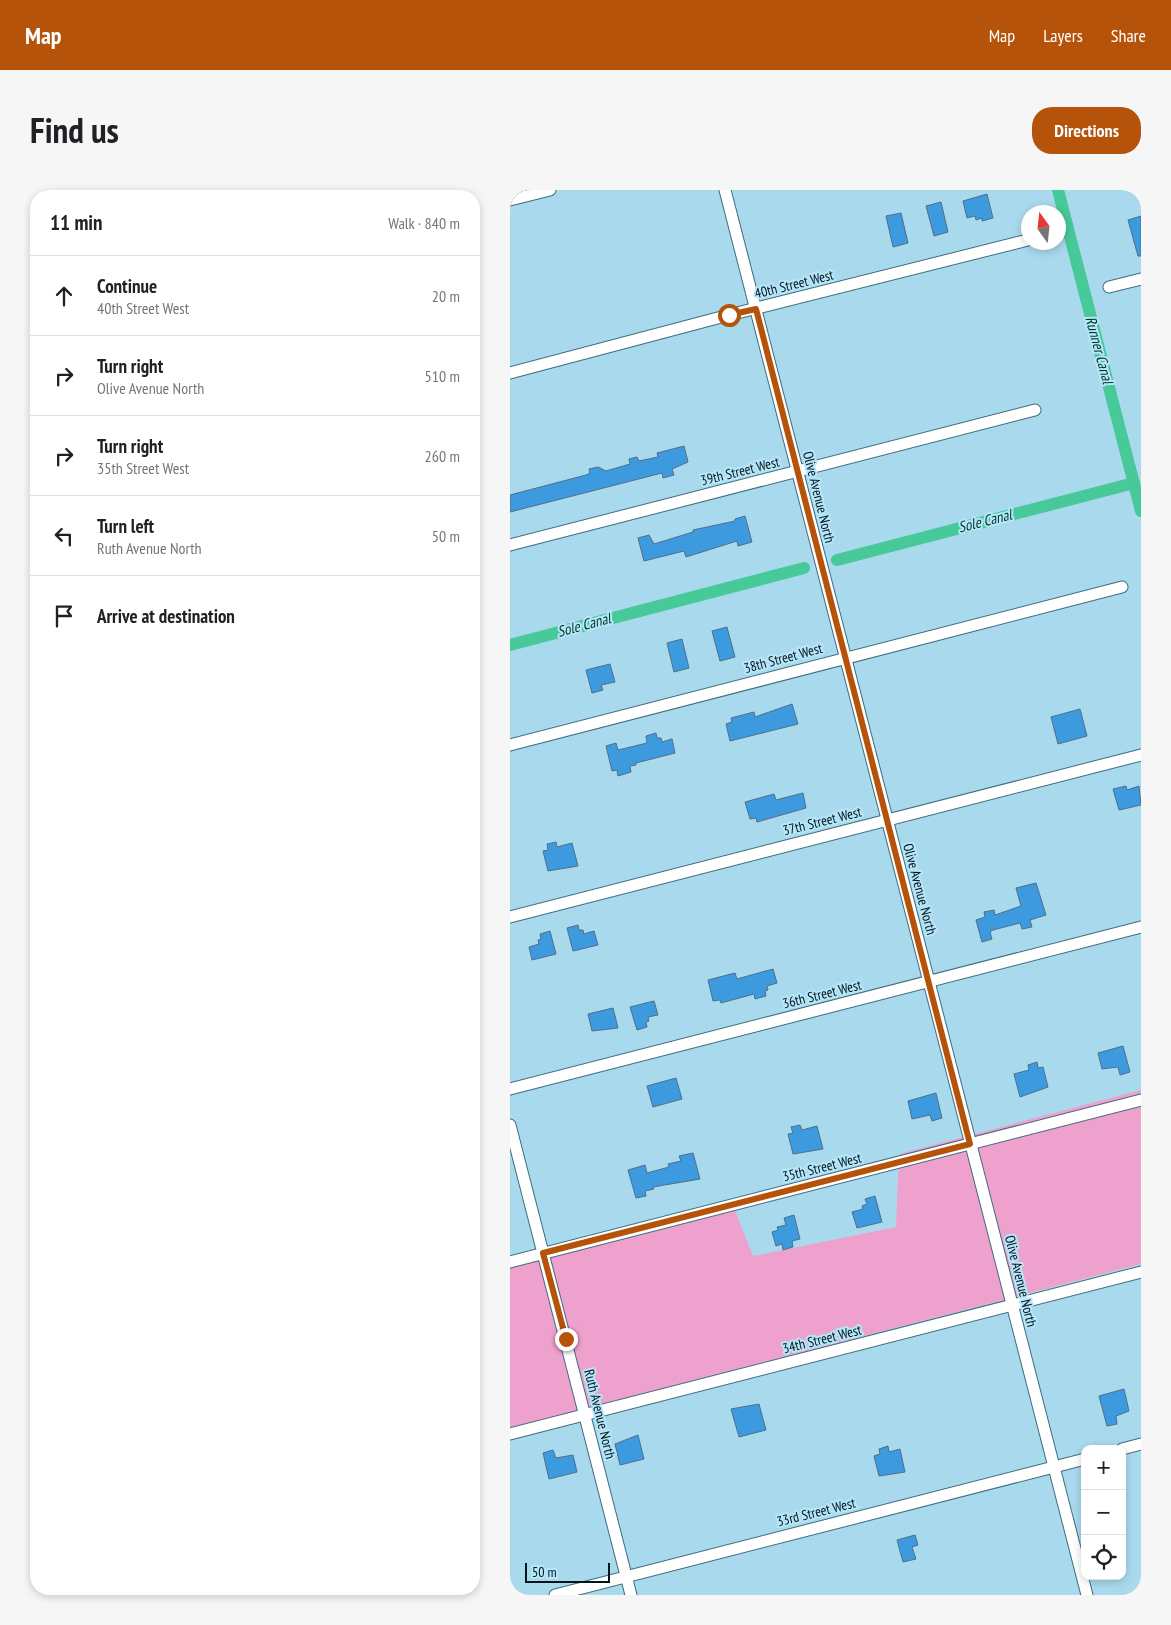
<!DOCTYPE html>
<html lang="en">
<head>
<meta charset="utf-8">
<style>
	:root { --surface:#fff; --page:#f6f6f6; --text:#202124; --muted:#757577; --line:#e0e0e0; --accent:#b45309 }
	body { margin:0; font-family:"PT Sans Narrow",sans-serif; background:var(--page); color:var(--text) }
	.controls { position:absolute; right:15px; bottom:15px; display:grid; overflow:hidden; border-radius:10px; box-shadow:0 2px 8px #0003 }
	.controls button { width:45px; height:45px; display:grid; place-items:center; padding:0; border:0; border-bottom:1px solid var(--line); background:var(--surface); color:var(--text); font:25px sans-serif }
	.compass { position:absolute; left:511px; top:15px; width:45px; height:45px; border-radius:50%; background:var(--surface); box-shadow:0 2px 8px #0003; rotate:345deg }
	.scale { position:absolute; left:15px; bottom:12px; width:85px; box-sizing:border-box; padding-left:5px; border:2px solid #03141a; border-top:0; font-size:14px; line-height:18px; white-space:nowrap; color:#03141a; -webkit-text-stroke:4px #b6e6fa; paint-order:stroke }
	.stop { position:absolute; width:15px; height:15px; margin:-11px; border:4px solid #b45309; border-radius:50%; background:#fff }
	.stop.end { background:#b45309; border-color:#fff; box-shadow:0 1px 5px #0008 }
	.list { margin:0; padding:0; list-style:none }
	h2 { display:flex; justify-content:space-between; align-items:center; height:65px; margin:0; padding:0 20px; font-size:21px }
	h2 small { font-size:16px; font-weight:400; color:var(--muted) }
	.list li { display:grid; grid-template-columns:32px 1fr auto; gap:15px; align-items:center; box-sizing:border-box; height:80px; padding:0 20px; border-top:1px solid var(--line) }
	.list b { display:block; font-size:19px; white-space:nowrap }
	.list p { margin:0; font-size:16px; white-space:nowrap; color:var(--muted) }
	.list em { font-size:16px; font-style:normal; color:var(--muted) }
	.icon { flex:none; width:28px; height:28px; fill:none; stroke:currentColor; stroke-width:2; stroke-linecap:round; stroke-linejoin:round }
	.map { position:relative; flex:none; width:631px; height:1405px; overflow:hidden; border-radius:20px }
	header { display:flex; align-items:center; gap:30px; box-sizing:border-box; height:70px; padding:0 25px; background:var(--accent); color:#fff }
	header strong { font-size:24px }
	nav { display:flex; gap:28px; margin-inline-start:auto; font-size:18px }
	.intro { display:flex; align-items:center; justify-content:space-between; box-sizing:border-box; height:120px; padding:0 30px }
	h1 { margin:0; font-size:35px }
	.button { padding:12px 22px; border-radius:20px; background:var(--accent); color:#fff; font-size:18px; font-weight:700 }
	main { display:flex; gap:30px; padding:0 30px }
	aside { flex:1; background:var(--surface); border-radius:20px; box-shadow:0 2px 8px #0003 }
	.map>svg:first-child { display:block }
</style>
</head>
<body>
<header>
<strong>Map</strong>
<nav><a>Map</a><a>Layers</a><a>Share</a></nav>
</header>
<div class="intro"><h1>Find us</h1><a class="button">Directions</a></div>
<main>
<aside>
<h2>11 min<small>Walk · 840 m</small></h2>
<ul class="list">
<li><svg class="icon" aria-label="ahead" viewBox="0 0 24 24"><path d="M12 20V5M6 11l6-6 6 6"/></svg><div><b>Continue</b><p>40th Street West</p></div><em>20 m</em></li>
<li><svg class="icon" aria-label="right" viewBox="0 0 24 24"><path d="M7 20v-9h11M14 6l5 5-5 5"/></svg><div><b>Turn right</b><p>Olive Avenue North</p></div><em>510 m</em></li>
<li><svg class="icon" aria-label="right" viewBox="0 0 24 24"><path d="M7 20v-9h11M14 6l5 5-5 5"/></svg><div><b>Turn right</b><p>35th Street West</p></div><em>260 m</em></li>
<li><svg class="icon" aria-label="left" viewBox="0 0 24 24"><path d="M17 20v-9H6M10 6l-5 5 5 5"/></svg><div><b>Turn left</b><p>Ruth Avenue North</p></div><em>50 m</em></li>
<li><svg class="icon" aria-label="arrive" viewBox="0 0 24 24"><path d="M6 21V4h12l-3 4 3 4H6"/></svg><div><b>Arrive at destination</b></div></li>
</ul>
</aside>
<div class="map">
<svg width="631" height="1405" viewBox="0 0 631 1405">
	<rect width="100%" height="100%" fill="#a9d9ed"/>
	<path fill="#efa1cd" d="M 631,900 L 631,1074 L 0,1238 L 0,1071 L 221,1010 L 243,1066 L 386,1037 L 389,964 Z"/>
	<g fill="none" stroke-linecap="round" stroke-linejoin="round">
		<g stroke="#47c999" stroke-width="12">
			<path d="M 548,0 L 631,321"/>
			<path d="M 327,370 L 624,293"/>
			<path d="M 0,455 L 294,378"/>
		</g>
	</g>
	<g fill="#3d9adf" stroke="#4f6f8a">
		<path d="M 477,4 L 483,28 L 472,31 L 472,28 L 466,30 L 465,26 L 457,28 L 453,11 Z"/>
		<path d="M 431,12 L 438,42 L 424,46 L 416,16 Z"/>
		<path d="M 391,23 L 398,53 L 383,57 L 376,26 Z"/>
		<path d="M 631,26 L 631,66 L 628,66 L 618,30 Z"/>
		<path d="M 174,256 L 178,272 L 162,279 L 164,285 L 153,288 L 152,283 L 0,322 L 0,305 L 76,285 L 80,283 L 79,279 L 88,277 L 96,281 L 120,274 L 119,269 L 127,267 L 129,271 L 148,267 L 147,263 Z"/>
		<path d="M 235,326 L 242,352 L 228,356 L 227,351 L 176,367 L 174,361 L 134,371 L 128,348 L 139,345 L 144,354 L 183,342 L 183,340 L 225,331 L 225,329 Z"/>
		<path d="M 217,437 L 225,467 L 210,471 L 202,441 Z"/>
		<path d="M 172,449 L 179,478 L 164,482 L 157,453 Z"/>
		<path d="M 100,474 L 105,492 L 91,495 L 93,500 L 82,503 L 76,480 Z"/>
		<path d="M 282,514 L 288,534 L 220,551 L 216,534 L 222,532 L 221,528 L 244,522 L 245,527 Z"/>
		<path d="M 570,519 L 577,546 L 548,554 L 541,527 Z"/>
		<path d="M 146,543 L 147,548 L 151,548 L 152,552 L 162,549 L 165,563 L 126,573 L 126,575 L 120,576 L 121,582 L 108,586 L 107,580 L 102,581 L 96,556 L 106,553 L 108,560 L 137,553 L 136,546 Z"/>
		<path d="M 616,596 L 617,600 L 629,596 L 631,615 L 609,620 L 603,599 Z"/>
		<path d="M 293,603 L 296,618 L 247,632 L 246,628 L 240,629 L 235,612 L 264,604 L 266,610 Z"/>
		<path d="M 46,652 L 47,657 L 62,653 L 68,676 L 38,681 L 33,661 L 38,660 L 37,654 Z"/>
		<path d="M 526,693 L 536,725 L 520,730 L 522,737 L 512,739 L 510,733 L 483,740 L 480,742 L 482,749 L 472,752 L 466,730 L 475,727 L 474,722 L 484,720 L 485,725 L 511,716 L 506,698 Z"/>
		<path d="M 68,735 L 69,740 L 73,740 L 74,744 L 84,741 L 88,755 L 63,761 L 57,738 Z"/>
		<path d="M 40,741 L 46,764 L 22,770 L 19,757 L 29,754 L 28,750 L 31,749 L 30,744 Z"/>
		<path d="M 263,779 L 267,793 L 257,796 L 258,800 L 255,801 L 256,806 L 245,809 L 244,804 L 211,813 L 210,810 L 203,811 L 198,790 L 225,783 L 227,789 Z"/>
		<path d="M 144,811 L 148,825 L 138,827 L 139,831 L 136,832 L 137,837 L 127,840 L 120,817 Z"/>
		<path d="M 103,818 L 108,838 L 82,841 L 78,824 Z"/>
		<path d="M 613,856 L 620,882 L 610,885 L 608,877 L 592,879 L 588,863 Z"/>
		<path d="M 527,872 L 528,878 L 533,877 L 538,897 L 510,907 L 504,884 L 519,880 L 518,875 Z"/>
		<path d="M 166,888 L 172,909 L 143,917 L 137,896 Z"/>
		<path d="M 426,903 L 432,928 L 422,931 L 420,925 L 402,929 L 398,911 Z"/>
		<path d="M 290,935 L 292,940 L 307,936 L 313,959 L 283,964 L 278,944 L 283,943 L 281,937 Z"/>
		<path d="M 183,963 L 190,989 L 143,997 L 144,999 L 135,1001 L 136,1006 L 126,1008 L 118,980 L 135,975 L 137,983 L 159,977 L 158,974 L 171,971 L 169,966 Z"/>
		<path d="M 365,1006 L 372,1032 L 347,1038 L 342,1022 L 353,1019 L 352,1016 L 357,1014 L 355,1009 Z"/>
		<path d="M 284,1025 L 290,1049 L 282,1051 L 283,1057 L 273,1060 L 272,1054 L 266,1056 L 262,1042 L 268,1040 L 267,1037 L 276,1035 L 274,1028 Z"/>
		<path d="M 614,1199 L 619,1221 L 606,1226 L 607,1234 L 597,1236 L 589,1206 Z"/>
		<path d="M 249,1214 L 256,1240 L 229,1247 L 221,1219 Z"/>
		<path d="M 128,1245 L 134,1269 L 110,1275 L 105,1254 Z"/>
		<path d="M 378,1256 L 379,1262 L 390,1259 L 395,1282 L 369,1286 L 364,1266 L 370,1264 L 369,1259 Z"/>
		<path d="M 43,1260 L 46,1268 L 63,1265 L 67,1282 L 39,1289 L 33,1263 Z"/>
		<path d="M 405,1345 L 408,1355 L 402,1357 L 406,1369 L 393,1372 L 387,1350 Z"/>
	</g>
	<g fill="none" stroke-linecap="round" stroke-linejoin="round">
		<defs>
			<g id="minor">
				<path d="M 215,0 L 577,1405"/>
				<path d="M 0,10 L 40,0"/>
				<path d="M 599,97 L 631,89"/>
				<path d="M 0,183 L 219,125 L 518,50"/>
				<path d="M 0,355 L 525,220"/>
				<path d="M 0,555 L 612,397"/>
				<path d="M 0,727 L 631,565"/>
				<path d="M 0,899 L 631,737"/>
				<path d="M 0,935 L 121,1405"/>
				<path d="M 0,1072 L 631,910"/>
				<path d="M 0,1244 L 631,1082"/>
				<path d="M 612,1259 L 631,1254"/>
				<path d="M 45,1405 L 575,1269"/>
			</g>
		</defs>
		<use href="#minor" stroke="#3f6c7d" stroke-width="13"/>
		<use href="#minor" stroke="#fff" stroke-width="11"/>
	</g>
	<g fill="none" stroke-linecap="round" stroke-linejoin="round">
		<path stroke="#b45309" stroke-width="6" d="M 56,1149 L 33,1063 L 460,954 L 246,119 L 219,125"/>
	</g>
	<g text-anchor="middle" stroke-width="4" stroke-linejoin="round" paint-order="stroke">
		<g font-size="14" fill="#03141a" stroke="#b6e6fa">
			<text transform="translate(284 94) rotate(-14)" y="5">40th Street West</text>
			<text transform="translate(230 281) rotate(-14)" y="5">39th Street West</text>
			<text transform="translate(309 307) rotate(76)" y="5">Olive Avenue North</text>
			<text transform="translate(273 468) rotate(-15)" y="5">38th Street West</text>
			<text transform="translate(312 631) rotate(-14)" y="5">37th Street West</text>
			<text transform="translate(410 699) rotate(75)" y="5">Olive Avenue North</text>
			<text transform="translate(312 804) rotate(-14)" y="5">36th Street West</text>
			<text transform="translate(312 977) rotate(-14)" y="5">35th Street West</text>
			<text transform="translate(511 1091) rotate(76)" y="5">Olive Avenue North</text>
			<text transform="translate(312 1149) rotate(-14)" y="5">34th Street West</text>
			<text transform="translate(90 1224) rotate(76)" y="5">Ruth Avenue North</text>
			<text transform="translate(306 1322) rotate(-14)" y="5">33rd Street West</text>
		</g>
		<g font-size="15" font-style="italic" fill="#003825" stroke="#b6e6fa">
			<text transform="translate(589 160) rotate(75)" y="5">Runner Canal</text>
			<text transform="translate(475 331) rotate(-14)" y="5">Sole Canal</text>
			<text transform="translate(74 435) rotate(-15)" y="5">Sole Canal</text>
		</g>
	</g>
</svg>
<div class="controls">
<button>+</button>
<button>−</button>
<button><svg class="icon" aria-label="locate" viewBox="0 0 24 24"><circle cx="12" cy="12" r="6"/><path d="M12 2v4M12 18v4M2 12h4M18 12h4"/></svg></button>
</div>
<svg class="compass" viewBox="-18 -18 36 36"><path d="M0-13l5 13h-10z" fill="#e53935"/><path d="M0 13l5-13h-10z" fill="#757577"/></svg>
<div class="scale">50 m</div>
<div class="stop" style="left:219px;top:125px"></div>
<div class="stop end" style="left:56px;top:1149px"></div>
</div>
</main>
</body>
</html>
